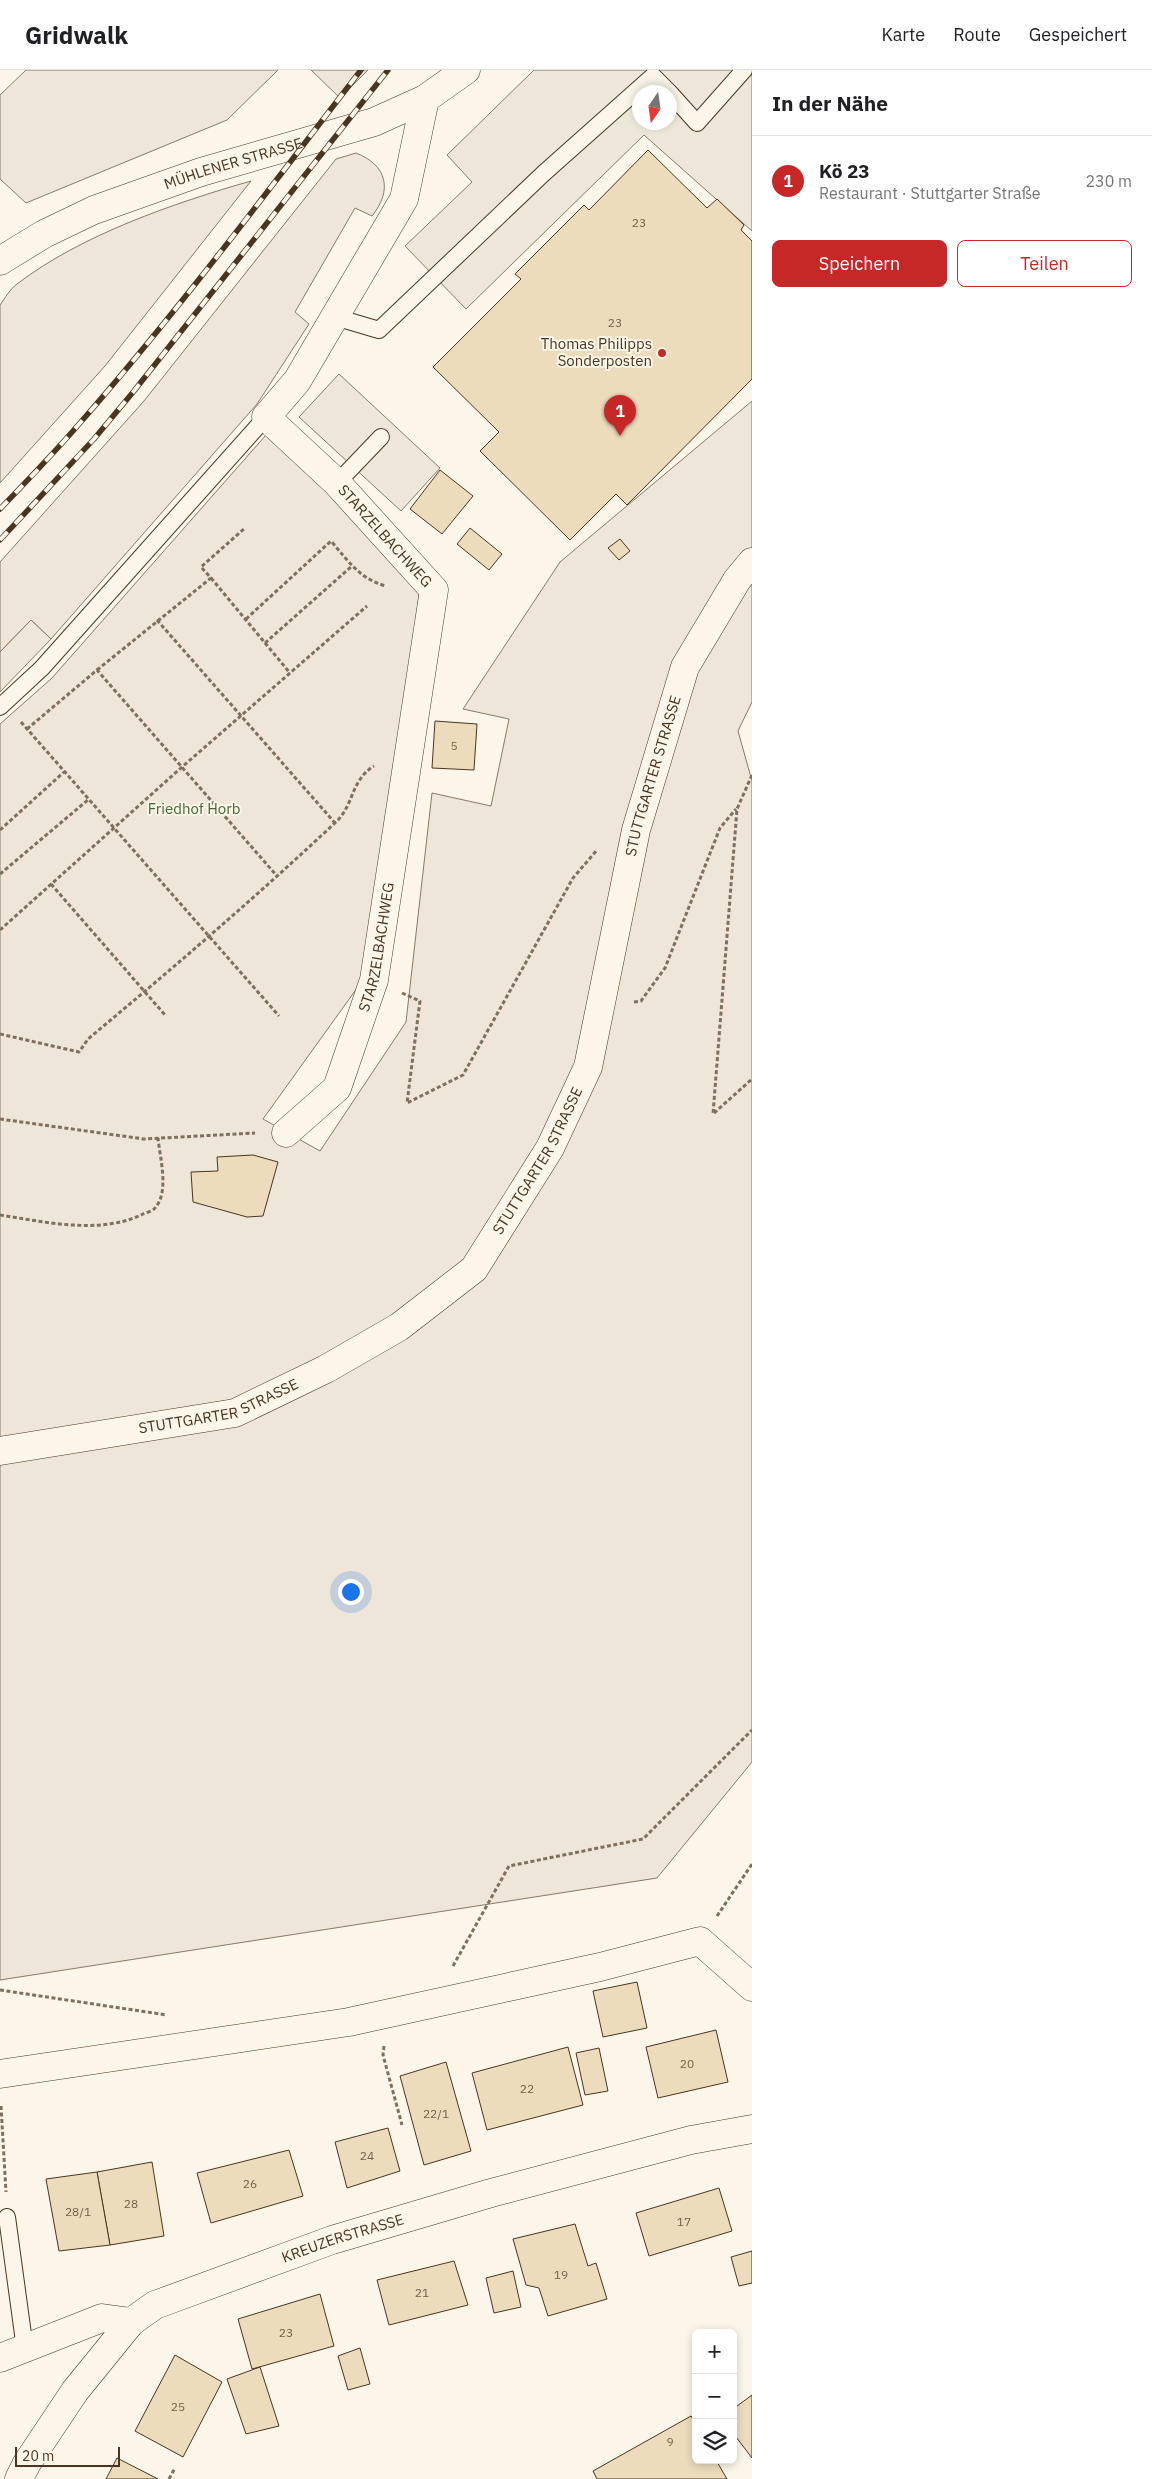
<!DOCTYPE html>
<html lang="de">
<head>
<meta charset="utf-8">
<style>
	:root { --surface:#fff; --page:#f6f6f6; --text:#202124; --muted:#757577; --line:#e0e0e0; --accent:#c62828 }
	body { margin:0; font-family:"IBM Plex Sans",sans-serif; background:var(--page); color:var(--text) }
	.controls { position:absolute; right:15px; bottom:15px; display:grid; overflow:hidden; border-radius:8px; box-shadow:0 2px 8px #0003 }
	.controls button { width:45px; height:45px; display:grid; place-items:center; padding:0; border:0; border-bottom:1px solid var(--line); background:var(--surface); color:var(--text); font:25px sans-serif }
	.compass { position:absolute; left:632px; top:15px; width:45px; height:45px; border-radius:50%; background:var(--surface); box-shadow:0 2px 8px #0003; rotate:193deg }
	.scale { position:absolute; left:15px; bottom:12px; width:105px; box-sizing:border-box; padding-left:5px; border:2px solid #4a3520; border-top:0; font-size:14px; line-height:18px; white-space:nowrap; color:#4a3520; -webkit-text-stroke:4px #fbf6e9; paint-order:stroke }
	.you { position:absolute; left:350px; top:1521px; width:18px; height:18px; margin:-12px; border:4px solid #fff; border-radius:50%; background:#1a73e8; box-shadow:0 0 0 8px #1a73e833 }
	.badge { display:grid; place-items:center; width:32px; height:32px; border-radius:50%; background:var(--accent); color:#fff; font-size:16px; font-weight:700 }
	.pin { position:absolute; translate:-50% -41px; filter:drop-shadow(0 1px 2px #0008) }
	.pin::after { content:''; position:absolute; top:26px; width:18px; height:15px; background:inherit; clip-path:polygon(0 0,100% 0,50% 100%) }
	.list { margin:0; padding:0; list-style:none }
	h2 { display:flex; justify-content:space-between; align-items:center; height:65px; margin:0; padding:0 20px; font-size:21px }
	h2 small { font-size:16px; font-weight:400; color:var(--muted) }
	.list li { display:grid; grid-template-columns:32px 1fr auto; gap:15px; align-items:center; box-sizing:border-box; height:90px; padding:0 20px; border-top:1px solid var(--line) }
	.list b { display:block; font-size:19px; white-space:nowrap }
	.list p { margin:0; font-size:16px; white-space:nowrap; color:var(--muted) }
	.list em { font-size:16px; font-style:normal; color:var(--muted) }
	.actions { display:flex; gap:10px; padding:15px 20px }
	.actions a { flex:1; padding:11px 0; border:1px solid var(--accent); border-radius:8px; text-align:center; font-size:18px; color:var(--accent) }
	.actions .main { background:var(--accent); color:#fff }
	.icon { flex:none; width:28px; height:28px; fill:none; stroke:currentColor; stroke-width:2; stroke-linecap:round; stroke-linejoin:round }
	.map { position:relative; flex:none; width:752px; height:2409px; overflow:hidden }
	header { display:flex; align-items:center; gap:30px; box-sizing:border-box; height:70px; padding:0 25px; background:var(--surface); border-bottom:1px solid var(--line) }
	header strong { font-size:24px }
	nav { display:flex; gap:28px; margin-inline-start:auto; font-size:18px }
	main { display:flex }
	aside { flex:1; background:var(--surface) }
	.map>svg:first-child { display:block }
</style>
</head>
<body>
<header>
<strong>Gridwalk</strong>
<nav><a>Karte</a><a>Route</a><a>Gespeichert</a></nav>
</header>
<main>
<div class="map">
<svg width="752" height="2409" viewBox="0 0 752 2409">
	<rect width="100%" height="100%" fill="#fbf6e9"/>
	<g fill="#ede6d9" stroke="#887966">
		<path d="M 356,83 C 387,95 393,120 372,146 L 355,138 L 295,242 L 309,254 L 257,334 L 51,569 L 31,550 L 0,582 L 0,492 L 144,331 L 336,89 Z"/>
		<path d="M 251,111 L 105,296 L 0,413 L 0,235 C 5,228 10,219 17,214 C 81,165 174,133 251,111 Z"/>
		<path d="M 752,331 L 752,632 L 738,661 L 752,711 L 752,1692 L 657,1808 L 0,1910 L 0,654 L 52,608 L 266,365 L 331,422 L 420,518 L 392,735 L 360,914 L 263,1049 L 320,1081 L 406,952 L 432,723 L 491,736 L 509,649 L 463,639 L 560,492 Z"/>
	</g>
	<g fill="#ede7d9" stroke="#887966" fill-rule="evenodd">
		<path d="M 26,0 L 278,0 L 227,50 L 26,133 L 0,109 L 0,25 Z"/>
		<path d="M 311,0 L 368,0 L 340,28 Z"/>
		<path d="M 534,0 L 747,0 L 752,5 L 752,161 L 644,65 L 466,239 L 405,176 L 472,112 L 447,85 ZM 640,22 L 670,22 L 670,52 L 640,52 Z"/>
		<path d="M 339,304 L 440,398 L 401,441 L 299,347 Z"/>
		<path d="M 31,550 L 51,569 L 0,622 L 0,582 Z"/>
	</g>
	<g fill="#ecdcbc" stroke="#4a3520">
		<path d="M 648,80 L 707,138 L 717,129 L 744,155 L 741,160 L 752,171 L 752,309 L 627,435 L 616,424 L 570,470 L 480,381 L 499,362 L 433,297 L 521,209 L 515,204 L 584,135 L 589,140 Z"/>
		<path d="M 440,400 L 473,426 L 442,464 L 410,439 Z"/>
		<path d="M 470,458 L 502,484 L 489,500 L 457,474 Z"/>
		<path d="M 620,469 L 630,481 L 619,490 L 608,478 Z"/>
		<path d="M 435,651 L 477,654 L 474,700 L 432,698 Z"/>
		<path d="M 253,1085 L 278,1092 L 263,1146 L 247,1147 L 193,1132 L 191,1102 L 218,1101 L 217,1087 Z"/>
		<path d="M 637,1912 L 647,1958 L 603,1967 L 593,1921 Z"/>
		<path d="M 716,1960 L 728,2012 L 658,2028 L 646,1977 Z"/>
		<path d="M 568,1977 L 583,2035 L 487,2060 L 472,2003 Z"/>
		<path d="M 599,1978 L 608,2021 L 585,2025 L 576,1983 Z"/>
		<path d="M 446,1992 L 471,2081 L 424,2095 L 400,2006 Z"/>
		<path d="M 388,2058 L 400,2101 L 347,2118 L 335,2072 Z"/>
		<path d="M 289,2080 L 303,2126 L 211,2153 L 197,2103 Z"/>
		<path d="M 152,2092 L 164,2166 L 110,2175 L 97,2102 Z"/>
		<path d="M 97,2102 L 110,2175 L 59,2181 L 46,2109 Z"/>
		<path d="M 719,2118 L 732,2161 L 649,2186 L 636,2143 Z"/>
		<path d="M 575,2154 L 588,2196 L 596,2193 L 607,2229 L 548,2246 L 539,2218 L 526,2215 L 513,2169 Z"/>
		<path d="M 752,2181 L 752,2213 L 739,2216 L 731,2187 Z"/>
		<path d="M 454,2191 L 468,2235 L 389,2255 L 377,2210 Z"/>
		<path d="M 513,2201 L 521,2237 L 494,2243 L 486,2208 Z"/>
		<path d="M 320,2224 L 334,2276 L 252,2299 L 238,2249 Z"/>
		<path d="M 360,2278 L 370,2314 L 348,2320 L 338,2286 Z"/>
		<path d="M 175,2285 L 222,2312 L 183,2387 L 135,2361 Z"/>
		<path d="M 260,2297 L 279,2356 L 246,2364 L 227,2309 Z"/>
		<path d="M 752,2325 L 752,2388 L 733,2363 L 733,2339 Z"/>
		<path d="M 691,2346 L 696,2354 L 696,2390 L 716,2390 L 727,2409 L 597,2409 L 593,2401 Z"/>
		<path d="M 117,2388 L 158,2409 L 106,2409 Z"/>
	</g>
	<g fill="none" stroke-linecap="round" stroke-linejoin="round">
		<defs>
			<g id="service">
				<path d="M 670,23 L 697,53 L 744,0"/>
				<path d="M 335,247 L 379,260 L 544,103 L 653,6 L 669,22"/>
				<path d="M 337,413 L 381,367"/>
				<path d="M 0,637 L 42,598 L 266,347"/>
				<path d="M 7,2147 L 25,2279"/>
			</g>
			<g id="minor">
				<path id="s1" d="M 286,1063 L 337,1018 L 374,910 L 434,520 L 337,413 L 266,347 L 297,311 L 404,129 L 425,29"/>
				<path d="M 0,2004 L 349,1952 L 600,1897 L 700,1871 L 752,1917"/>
				<path d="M 0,2288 L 102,2248 L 131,2252"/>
				<path id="s2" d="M 19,2409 L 27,2393 L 75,2321 L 131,2252 L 155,2235 L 332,2170 L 491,2123 L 691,2070 L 752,2059"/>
			</g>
			<g id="secondary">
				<path id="s3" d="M 0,191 L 44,164 L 94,140 L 201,102 L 374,52 L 425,29 L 466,0"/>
			</g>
			<g id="primary">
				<path id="s4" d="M 0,1381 L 235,1343 L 326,1299 L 399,1257 L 474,1199 L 550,1078 L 588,997 L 636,760 L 685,597 L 737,510 L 752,492"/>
			</g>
		</defs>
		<use href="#service" stroke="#4a3520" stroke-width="18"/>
		<use href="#minor" stroke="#4a3520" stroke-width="29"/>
		<use href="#secondary" stroke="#4a3520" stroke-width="29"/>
		<use href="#primary" stroke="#4a3520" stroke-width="29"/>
		<g stroke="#7f6f5c" stroke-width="3" stroke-dasharray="4 2.5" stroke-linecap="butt">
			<path d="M 211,508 L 290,603"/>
			<path d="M 246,549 L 331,471 C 349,492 360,509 386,516"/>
			<path d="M 157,550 L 335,753"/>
			<path d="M 265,573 L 352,496"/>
			<path d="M 97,600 L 211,508 L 201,497 L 245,458"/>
			<path d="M 21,652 L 279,946"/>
			<path d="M 27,659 L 97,600 L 277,806"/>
			<path d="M 752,705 L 737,739 L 713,1044 L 752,1009"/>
			<path d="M 0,760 L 64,702"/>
			<path d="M 0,804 L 89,729"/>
			<path d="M 51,814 L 165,945"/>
			<path d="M 0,860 L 182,697 L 367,536"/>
			<path d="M 402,923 L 420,931 L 407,1033 L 463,1005 L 573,808 L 597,780"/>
			<path d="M 634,932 L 641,931 L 665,898 L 720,758 L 736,739"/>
			<path d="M 0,964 L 79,982 L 88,969 C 173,898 256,827 337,751 C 354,734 351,710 374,696"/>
			<path d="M 0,1049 L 144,1069 L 255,1063"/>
			<path d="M 0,1145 C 45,1152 101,1165 143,1144 C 146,1143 152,1141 154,1139 C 170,1123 160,1089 158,1068"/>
			<path d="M 717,1846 L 752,1794"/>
			<path d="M 453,1896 L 509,1796 L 643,1769 L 752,1660"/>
			<path d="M 0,1920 L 167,1945"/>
			<path d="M 384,1976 L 383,1985 L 402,2055"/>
			<path d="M 1,2036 L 6,2122"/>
			<path d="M 169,2409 L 175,2398"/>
		</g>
		<use href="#service" stroke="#fbf6e9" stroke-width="16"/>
		<use href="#minor" stroke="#fbf6e9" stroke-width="28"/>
		<use href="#secondary" stroke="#fbf6e9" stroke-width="28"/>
		<use href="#primary" stroke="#fbf6e9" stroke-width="28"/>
		<defs>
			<g id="rail">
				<path d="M 0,439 C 27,411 54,383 80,353 C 179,240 269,119 361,0"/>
				<path d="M 0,470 L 94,369 L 134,321 L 388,0"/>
			</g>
		</defs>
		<use href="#rail" stroke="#4a3520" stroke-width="5.5"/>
		<use href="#rail" stroke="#fbf6e9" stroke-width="4" stroke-dasharray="11" stroke-linecap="butt"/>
	</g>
	<circle fill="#c62828" stroke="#fbf6e9" stroke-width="2" cx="662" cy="283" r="5"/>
	<g text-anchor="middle" stroke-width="4" stroke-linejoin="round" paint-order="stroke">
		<g font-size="12" fill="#725f47">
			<text x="639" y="157">23</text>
			<text x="615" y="257">23</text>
			<text x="454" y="680">5</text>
			<text x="687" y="1998">20</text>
			<text x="527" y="2023">22</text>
			<text x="436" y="2048">22/1</text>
			<text x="367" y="2090">24</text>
			<text x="250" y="2118">26</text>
			<text x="131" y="2138">28</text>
			<text x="78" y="2146">28/1</text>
			<text x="684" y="2156">17</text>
			<text x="561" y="2209">19</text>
			<text x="422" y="2227">21</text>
			<text x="286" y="2267">23</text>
			<text x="178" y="2341">25</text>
			<text x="670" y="2376">9</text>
		</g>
		<g font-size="15" fill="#4a3520" stroke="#fbf6e9">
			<text dy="5" stroke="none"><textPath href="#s3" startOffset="254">MÜHLENER STRASSE</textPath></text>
			<text transform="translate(385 466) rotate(48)" y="5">STARZELBACHWEG</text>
			<text dy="5" stroke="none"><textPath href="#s4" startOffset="1049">STUTTGARTER STRASSE</textPath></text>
			<text dy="5" stroke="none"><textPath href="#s1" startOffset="215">STARZELBACHWEG</textPath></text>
			<text dy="5" stroke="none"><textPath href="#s4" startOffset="644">STUTTGARTER STRASSE</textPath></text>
			<text dy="5" stroke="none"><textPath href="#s4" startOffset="224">STUTTGARTER STRASSE</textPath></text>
			<text dy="5" stroke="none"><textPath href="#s2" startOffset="422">KREUZERSTRASSE</textPath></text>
		</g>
		<g font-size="15" fill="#4a3520" stroke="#fbf6e9" text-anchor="end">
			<text x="652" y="279">Thomas Philipps<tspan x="652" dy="17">Sonderposten</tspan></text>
		</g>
		<g font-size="15" fill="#436837" stroke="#fbf6e9">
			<text x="194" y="744">Friedhof Horb</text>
		</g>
	</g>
</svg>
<div class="controls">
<button>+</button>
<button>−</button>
<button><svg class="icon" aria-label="layers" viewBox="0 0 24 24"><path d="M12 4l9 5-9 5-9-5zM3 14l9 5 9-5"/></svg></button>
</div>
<svg class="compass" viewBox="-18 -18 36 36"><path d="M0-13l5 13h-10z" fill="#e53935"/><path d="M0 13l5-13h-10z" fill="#757577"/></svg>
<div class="scale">20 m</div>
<div class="you"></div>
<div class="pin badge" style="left:620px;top:366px">1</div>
</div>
<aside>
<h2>In der Nähe<small></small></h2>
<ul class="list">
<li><span class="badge">1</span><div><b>Kö 23</b><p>Restaurant · Stuttgarter Straße</p></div><em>230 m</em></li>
</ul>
<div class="actions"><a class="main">Speichern</a><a>Teilen</a></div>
</aside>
</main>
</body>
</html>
